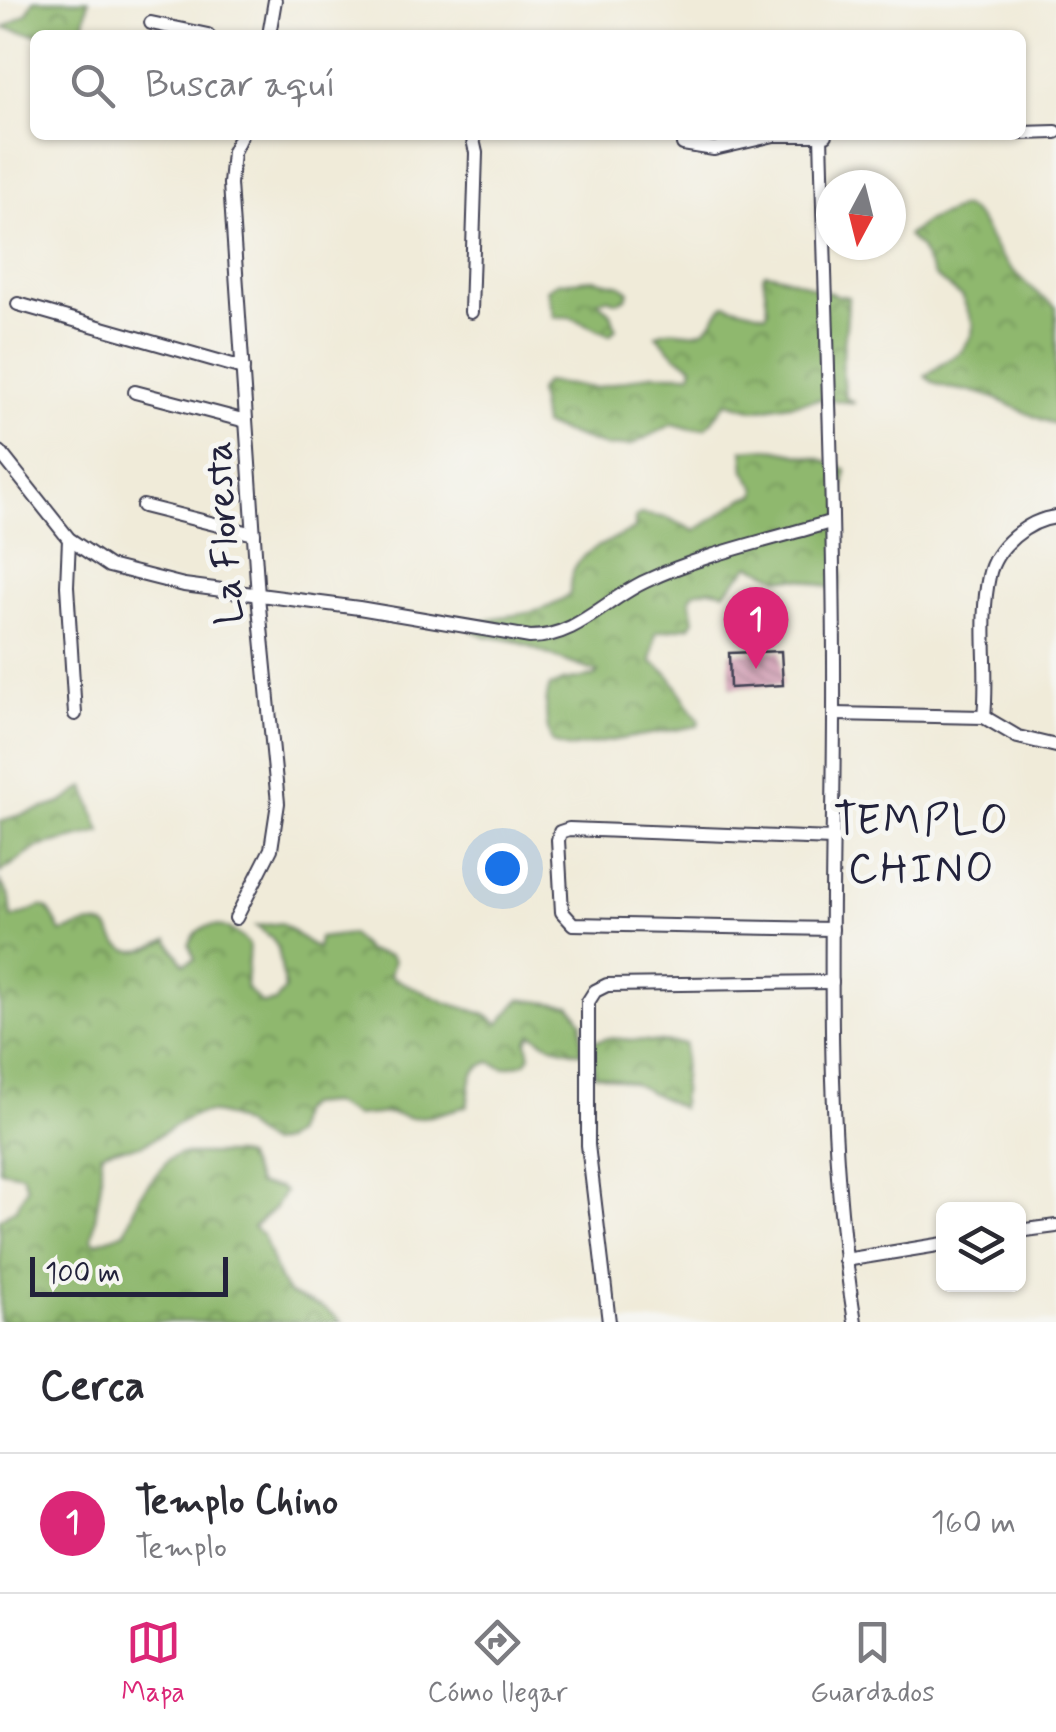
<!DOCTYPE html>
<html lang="es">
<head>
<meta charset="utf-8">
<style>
	:root { --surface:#fff; --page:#f2f2f3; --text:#2b2b33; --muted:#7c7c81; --line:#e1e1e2; --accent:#db2777 }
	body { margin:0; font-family:Mynerve,sans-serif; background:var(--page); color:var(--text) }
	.controls { position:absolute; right:30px; bottom:30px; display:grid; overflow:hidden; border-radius:15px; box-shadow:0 2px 8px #0004 }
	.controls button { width:90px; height:90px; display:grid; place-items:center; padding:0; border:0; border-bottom:2px solid var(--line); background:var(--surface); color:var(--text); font:50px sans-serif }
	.compass { position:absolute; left:816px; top:170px; width:90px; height:90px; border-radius:50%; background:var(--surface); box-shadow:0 2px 8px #0004; rotate:187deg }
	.scale { position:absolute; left:30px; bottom:25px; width:198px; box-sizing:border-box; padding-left:10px; border:5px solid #22223b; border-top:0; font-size:28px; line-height:35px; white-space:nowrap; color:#22223b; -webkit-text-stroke:8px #f6f6f2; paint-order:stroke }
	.you { position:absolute; left:502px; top:868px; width:35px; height:35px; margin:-25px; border:8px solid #fff; border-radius:50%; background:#1a73e8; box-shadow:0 0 0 15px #1a73e833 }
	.badge { display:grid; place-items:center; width:65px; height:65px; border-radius:50%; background:var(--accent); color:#fff; font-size:32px; font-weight:700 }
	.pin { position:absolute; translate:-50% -82px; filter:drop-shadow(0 2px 5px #0008) }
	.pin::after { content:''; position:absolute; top:52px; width:35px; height:30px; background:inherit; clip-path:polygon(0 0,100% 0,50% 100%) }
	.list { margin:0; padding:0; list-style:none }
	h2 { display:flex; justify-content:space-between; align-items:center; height:130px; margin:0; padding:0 40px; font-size:42px }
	h2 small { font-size:32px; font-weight:400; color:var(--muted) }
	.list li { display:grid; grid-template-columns:65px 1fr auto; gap:30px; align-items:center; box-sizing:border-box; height:140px; padding:0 40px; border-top:2px solid var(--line) }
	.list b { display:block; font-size:38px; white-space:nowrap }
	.list p { margin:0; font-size:32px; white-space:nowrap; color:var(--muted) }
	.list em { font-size:32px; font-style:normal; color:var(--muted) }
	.icon { flex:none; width:55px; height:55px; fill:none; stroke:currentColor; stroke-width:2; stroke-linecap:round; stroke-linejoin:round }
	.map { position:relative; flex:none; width:1056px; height:1322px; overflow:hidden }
	.search { position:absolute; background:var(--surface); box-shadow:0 2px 8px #0004; left:30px; right:30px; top:30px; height:110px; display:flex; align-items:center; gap:25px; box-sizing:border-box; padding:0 35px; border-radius:15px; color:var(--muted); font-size:38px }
	.sheet { height:270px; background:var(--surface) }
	nav { display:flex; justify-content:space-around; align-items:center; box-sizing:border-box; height:140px; border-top:2px solid var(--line); background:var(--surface); font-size:28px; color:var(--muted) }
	nav a { display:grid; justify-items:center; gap:5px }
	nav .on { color:var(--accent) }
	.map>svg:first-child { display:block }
</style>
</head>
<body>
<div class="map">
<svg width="1056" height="1322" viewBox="0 0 1056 1322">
	<defs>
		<pattern id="forest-crowns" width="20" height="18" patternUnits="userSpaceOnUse" patternTransform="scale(2.5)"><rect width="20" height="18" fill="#8fb86e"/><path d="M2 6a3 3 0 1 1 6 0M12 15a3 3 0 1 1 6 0" fill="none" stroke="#74955c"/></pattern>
		<pattern id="building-back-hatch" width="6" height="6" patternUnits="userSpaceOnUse" patternTransform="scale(2.5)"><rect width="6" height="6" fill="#cc94ac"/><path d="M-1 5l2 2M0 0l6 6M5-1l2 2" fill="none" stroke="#a5788d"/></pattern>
	</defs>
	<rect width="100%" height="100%" fill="#f6f6f2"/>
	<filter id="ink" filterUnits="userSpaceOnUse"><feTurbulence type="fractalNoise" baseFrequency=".01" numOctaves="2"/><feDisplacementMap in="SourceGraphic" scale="20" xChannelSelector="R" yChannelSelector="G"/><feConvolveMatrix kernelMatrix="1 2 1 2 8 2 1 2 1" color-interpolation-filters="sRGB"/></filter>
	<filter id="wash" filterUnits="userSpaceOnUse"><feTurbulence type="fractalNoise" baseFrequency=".0048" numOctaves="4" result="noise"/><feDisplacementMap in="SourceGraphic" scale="40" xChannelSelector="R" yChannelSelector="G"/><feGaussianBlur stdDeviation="2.25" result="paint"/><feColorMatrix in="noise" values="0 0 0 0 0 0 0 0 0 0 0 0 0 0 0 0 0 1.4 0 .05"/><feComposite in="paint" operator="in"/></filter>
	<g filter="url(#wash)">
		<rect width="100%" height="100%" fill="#f0ebd9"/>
		<g fill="url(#forest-crowns)" stroke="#586d54" stroke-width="2.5">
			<path d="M 34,0 L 89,0 L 84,22 L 90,35 L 39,35 L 4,28 L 27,13 Z"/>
			<path d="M 961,207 C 983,212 987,240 1001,257 C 1016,275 1036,294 1056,307 L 1056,424 C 1028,418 1006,399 979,393 C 959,388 940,391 925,376 L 963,350 L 972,334 L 973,324 L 962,297 L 934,276 L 919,247 L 907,236 L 925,222 Z"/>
			<path d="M 765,273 C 795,276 819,294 848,297 C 848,332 837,363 846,398 L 855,403 L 820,399 L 755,410 L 727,402 L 706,428 L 691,429 L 673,424 L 631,445 L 607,447 L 543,425 L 538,391 L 545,382 L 596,388 L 651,374 L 691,374 L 693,366 L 676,356 L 656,335 C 672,324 692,338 705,329 C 714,323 715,311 726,304 L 766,314 L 768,309 L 763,276 Z"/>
			<path d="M 593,279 L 621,285 L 629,292 L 626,298 L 617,302 L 607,298 L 597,301 L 611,313 L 616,328 L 610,335 L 570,317 L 554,317 L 547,289 L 559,282 Z"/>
			<path d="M 768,448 L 820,459 L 846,470 L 838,536 L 841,576 L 838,590 L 802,579 L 779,578 L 750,565 L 725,592 L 710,589 L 694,592 L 690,599 L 694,620 L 690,626 L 656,632 L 651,662 C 676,673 681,700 699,720 L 698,726 L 569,748 L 553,743 C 545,731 544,700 550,686 L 563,681 L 595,676 L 598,672 C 571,664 548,655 523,644 C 505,636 487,641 470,629 C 492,608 537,624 570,593 C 568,551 603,546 635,529 L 635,518 L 640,514 L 668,518 L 695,531 L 744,498 L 756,495 L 757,489 L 745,471 L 743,450 Z"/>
			<path d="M 85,787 L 101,832 L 38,847 L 0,873 L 0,821 L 61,803 Z"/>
			<path d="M 0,881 L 10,898 L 12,918 C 47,907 42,894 61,932 C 73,930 96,918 108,928 C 112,932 113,938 116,942 C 133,960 152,947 168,940 L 184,964 L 195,959 L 189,945 C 201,914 233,925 249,945 L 246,988 L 262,1004 L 275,1002 L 285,989 L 278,948 L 272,938 L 256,926 L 281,923 L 317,949 L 319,938 L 351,934 L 367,951 L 390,956 L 394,961 L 390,975 C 401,983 434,997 448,1003 C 465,1009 485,1011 499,1024 L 520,999 L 571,1006 L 582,1022 L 581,1053 L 552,1046 L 532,1034 L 527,1041 L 530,1056 L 525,1063 L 504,1068 L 490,1062 C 464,1072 473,1083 467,1106 L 431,1116 L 411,1118 L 388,1113 L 355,1116 L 331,1103 L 307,1105 L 298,1112 L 294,1133 L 284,1141 L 270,1144 C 258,1139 250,1129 238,1122 C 196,1098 181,1126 146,1143 C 132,1150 113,1145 101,1154 L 101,1182 L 92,1239 L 95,1243 L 125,1232 L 139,1196 L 168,1160 L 179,1154 L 235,1154 L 245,1157 L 258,1185 L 280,1188 L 284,1192 L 274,1209 L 253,1227 L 263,1235 L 279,1279 L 289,1294 L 324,1308 L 343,1322 L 0,1322 L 0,1219 L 17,1207 L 27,1187 L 22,1174 L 0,1170 Z"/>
			<path d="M 609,1038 L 685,1044 L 681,1108 L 632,1083 L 594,1074 L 594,1041 Z"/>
		</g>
		<g id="blocks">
			<path fill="url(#building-back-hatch)" d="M 781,651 L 783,685 L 730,688 L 729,653 Z"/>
		</g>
	</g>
	<g filter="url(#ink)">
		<use href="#blocks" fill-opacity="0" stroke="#414053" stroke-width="2.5"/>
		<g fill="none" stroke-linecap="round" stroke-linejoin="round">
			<defs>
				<g id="street">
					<path d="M 151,23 L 208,35"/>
					<path d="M 269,35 L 275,0"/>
					<path d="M 1021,133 L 1056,132"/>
					<path d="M 826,135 L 821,135 C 826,329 835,524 834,718 C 833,919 822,1123 855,1322"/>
					<path d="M 683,144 L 714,149 L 774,135 L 821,135"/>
					<path d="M 18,304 L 243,368"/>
					<path d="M 471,312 L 476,153 L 472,135"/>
					<path d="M 135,392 L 246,421"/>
					<path d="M 0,452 L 69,539 L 109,566 L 184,585 L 359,608 L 530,637 C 577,637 606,599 646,581 C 703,554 770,540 830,522"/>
					<path d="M 143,506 L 254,534"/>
					<path d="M 69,539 L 67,586 L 75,714"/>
					<path d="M 834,714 L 984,717 L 1018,737 L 1056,746"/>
					<path d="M 984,717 C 989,670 979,622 989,576 C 995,547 1028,520 1056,517"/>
					<path d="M 236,918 L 271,849 L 278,803 L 258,596 L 230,184 L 233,152 L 241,135"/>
					<path d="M 832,929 L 573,924 L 562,912 L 558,840 L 560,832 L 569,829 L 833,839"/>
					<path d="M 1018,1231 L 1056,1226"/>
					<path d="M 845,1260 L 944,1244"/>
					<path d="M 609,1322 L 588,1145 L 588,1002 L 595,991 L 607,985 L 832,982"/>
				</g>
			</defs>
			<use href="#street" stroke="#414053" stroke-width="16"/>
			<use href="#street" stroke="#fff" stroke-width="12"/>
		</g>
	</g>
	<g text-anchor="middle" stroke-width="10" stroke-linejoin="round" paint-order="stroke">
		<g font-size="40" fill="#22223b" stroke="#f6f6f2">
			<text transform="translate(222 533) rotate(-94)" y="14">La Floresta</text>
		</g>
		<g font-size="42" letter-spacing="2.5" fill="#22223b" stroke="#f6f6f2">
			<text x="922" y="834">TEMPLO<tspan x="922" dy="48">CHINO</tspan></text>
		</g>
	</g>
</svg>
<div class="controls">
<button><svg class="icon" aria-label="layers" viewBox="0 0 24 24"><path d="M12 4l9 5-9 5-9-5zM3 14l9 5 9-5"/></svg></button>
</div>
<svg class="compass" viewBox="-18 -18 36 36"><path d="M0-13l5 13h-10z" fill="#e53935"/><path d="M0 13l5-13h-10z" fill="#7c7c81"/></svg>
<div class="scale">100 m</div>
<div class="you"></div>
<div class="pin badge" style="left:756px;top:669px">1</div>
<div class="search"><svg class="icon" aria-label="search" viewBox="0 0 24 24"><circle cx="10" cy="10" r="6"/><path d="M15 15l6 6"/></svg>Buscar aquí</div>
</div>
<section class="sheet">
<h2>Cerca<small></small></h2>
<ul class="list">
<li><span class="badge">1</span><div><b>Templo Chino</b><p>Templo</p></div><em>160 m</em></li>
</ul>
</section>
<nav>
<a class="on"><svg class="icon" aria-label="map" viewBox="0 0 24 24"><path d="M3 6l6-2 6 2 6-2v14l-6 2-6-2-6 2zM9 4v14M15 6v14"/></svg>Mapa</a>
<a><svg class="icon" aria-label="directions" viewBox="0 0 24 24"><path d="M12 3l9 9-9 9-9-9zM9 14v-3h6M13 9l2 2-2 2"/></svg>Cómo llegar</a>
<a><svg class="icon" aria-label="saved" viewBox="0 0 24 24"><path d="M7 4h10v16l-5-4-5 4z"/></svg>Guardados</a>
</nav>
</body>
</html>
